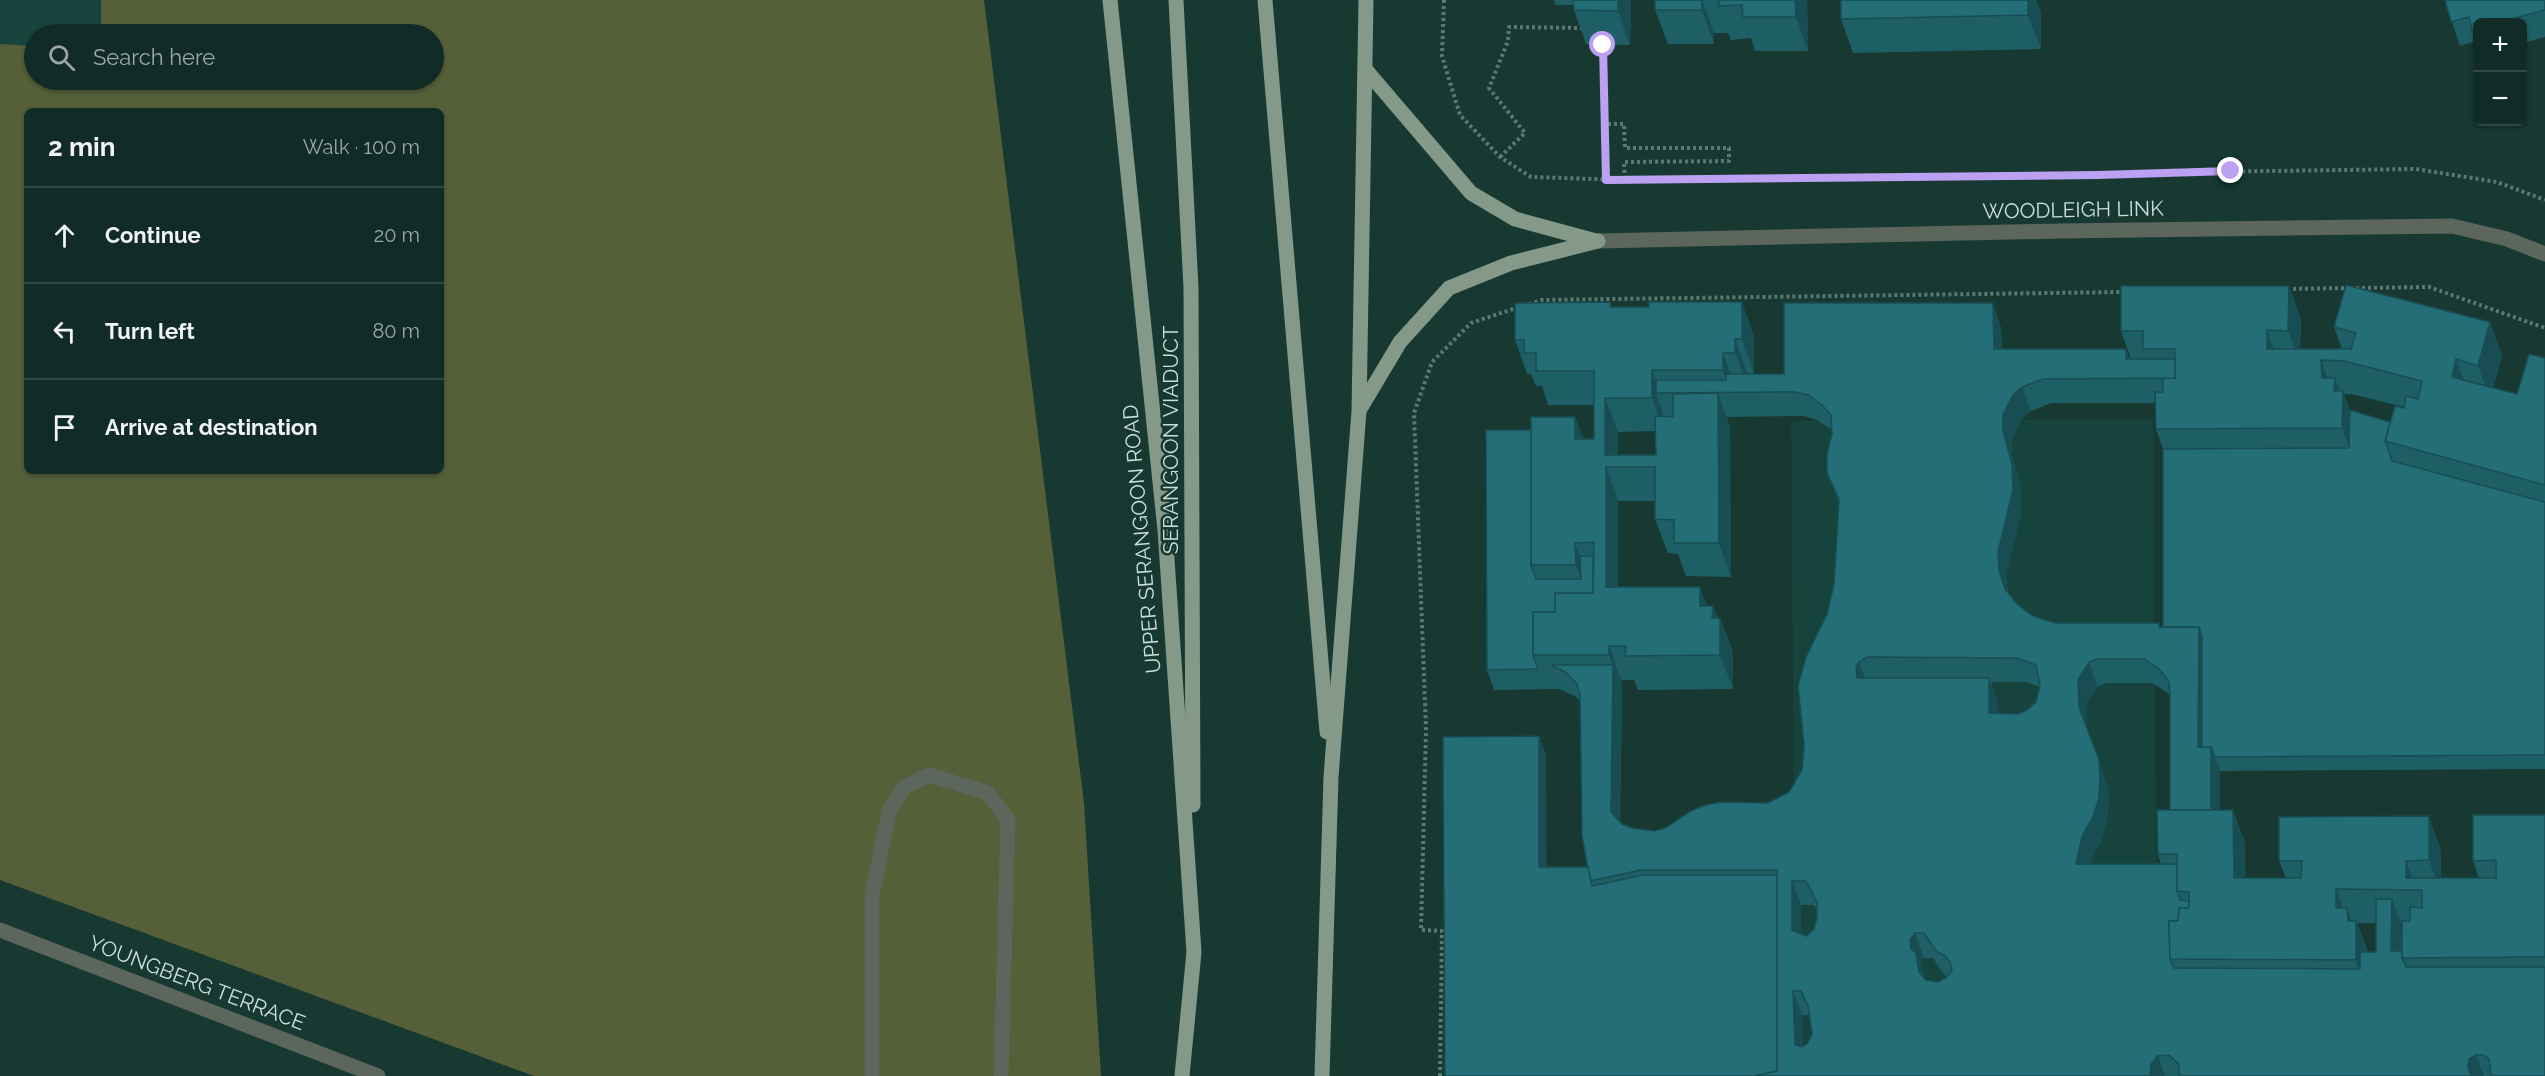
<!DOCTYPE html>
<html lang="en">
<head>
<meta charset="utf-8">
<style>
	:root { --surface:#112b26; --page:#1a332e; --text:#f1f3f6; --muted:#9ca7a7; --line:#304743 }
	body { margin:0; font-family:Raleway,sans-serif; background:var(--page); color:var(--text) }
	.controls { position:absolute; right:18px; top:18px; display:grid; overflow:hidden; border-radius:9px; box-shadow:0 2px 4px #0004 }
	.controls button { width:54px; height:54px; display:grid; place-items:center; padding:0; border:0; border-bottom:2px solid var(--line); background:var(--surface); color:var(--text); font:30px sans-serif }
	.stop { position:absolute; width:18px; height:18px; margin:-14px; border:4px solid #bca0f2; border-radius:50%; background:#fff }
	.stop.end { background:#bca0f2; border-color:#fff; box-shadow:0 2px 6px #0008 }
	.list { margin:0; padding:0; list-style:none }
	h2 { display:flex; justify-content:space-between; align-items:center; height:78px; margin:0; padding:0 24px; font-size:26px }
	h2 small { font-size:20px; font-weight:400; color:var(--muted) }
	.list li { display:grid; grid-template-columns:39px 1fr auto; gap:18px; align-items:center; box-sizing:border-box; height:96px; padding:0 24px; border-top:2px solid var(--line) }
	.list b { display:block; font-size:22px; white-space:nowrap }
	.list em { font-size:20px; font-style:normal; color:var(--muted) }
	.icon { flex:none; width:33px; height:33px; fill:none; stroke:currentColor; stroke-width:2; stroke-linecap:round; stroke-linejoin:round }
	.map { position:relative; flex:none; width:2545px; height:1076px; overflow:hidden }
	.search { position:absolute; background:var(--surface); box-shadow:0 2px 4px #0004; left:24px; top:24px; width:420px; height:66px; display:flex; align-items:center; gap:15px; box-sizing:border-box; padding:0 21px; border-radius:33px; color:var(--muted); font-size:22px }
	.panel { position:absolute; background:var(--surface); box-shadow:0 2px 4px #0004; left:24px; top:108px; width:420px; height:366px; border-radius:9px }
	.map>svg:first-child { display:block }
</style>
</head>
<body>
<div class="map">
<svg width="2545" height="1076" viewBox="0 0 2545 1076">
	<rect width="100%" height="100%" fill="#173932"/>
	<g fill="#16433b">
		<path d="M 0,0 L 101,0 L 101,34 L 34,34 L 34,46 L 0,44 Z"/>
		<path d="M 2153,419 L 2157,1008 L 1796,1076 L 1791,421 Z"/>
	</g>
	<path fill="#555f38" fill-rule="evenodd" d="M 101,0 L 984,0 L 1084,803 L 1101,1076 L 534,1076 L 0,880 L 0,44 L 34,46 L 34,80 L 434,80 L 434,34 L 101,34 ZM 27,111 L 441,111 L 441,471 L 27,471 Z"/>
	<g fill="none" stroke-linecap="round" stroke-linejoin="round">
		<g stroke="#5b7871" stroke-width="4" stroke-dasharray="3 3" stroke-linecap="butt">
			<path d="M 1444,0 L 1442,56 L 1460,115 L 1500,157 L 1531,177 L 1625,180 L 2416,169 L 2497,182 L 2545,200"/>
			<path d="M 1603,45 L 1603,124 L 1624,124 L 1625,148 L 1729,148 L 1729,161 L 1624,162 L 1625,180"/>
			<path d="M 1603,124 L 1606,180"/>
			<path d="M 1500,157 L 1525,133 L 1489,88 L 1508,41 L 1509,27 L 1583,28"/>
			<path d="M 2356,288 L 2429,287 L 2545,328"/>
			<path d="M 2287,289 L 2349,288"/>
			<path d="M 1529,304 L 1542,300 L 2124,292"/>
			<path d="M 1440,1076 L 1442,931 L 1421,930 L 1426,730 L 1414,413 L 1432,362 L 1471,323 L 1519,307"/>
		</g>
		<g stroke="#5c665d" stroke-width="15">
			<path d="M 0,930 L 378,1076"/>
			<path d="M 872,1076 L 872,896 L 889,811 L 904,787 L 929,775 L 988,793 L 1008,820 L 1001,1076"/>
		</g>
		<path stroke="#5c665d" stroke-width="15" d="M 1598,241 L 2061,231 L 2452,226 L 2507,239 L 2545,254"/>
		<g stroke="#849987" stroke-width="15">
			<path d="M 1110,0 L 1165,530 L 1194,952 L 1182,1076"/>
			<path d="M 1176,0 L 1191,288 L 1193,805"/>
			<path d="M 1265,0 L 1327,732"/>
			<path d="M 1366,70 L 1471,193 L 1515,219 L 1596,241"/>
			<path d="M 1360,409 L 1400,342 L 1449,288 L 1511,263 L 1598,241"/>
			<path d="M 1322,1076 L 1331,777 L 1359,411 L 1366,0"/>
		</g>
	</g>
	<g fill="#1e5f66" fill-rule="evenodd">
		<path d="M 1554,0 L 1631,0 L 1630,45 L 1586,44 L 1574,10 L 1574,5 L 1556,5 Z"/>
		<path d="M 1655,0 L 1807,0 L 1808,51 L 1755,51 L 1751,38 L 1731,40 L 1728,33 L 1714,33 L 1714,44 L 1668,44 L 1655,10 Z"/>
		<path d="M 1841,0 L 2036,0 L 2041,13 L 2041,49 L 1853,53 L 1841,19 Z"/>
		<path d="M 2445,0 L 2545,0 L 2545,37 L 2523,43 L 2523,22 L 2478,22 L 2478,45 L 2476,41 L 2460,46 Z"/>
		<path d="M 2289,286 L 2301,319 L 2300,349 L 2342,349 L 2334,327 L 2490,322 L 2502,356 L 2493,388 L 2517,394 L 2545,358 L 2545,769 L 2220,771 L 2220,810 L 2233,810 L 2245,843 L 2245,878 L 2286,878 L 2279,861 L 2441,850 L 2441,878 L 2479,878 L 2473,861 L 2545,815 L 2545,1076 L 1445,1076 L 1539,736 L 1546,756 L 1546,867 L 1588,867 L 1581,702 L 1576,697 L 1560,689 L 1494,690 L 1487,670 L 1531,430 L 1575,417 L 1583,439 L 1594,439 L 1594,405 L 1548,405 L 1542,386 L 1536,386 L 1531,374 L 1527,374 L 1515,340 L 1610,302 L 1612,307 L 1754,336 L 1754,373 L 1747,373 L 1747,374 L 1784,374 L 2001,327 L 2002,349 L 2131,359 L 2121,331 ZM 2344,394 L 2356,395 L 2404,407 L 2404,408 L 2390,422 L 2350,410 ZM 2051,403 L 2155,403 L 2156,429 L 2163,449 L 2163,627 L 2161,627 L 2159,623 L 2056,623 L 2033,616 L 2018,605 L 2008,592 L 2006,576 L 2021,514 L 2021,488 L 2012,455 L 2012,439 L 2021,420 L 2031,411 ZM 1804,416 L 1817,420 L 1832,430 L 1827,473 L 1839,503 L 1834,584 L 1827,614 L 1802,770 L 1789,792 L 1768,803 L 1654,831 L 1632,828 L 1622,824 L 1620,822 L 1622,689 L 1621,680 L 1634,680 L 1638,690 L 1733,689 L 1733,652 L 1720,618 L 1717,618 L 1713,606 L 1707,606 L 1618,587 L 1618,501 L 1655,501 L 1655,519 L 1668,553 L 1678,554 L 1686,576 L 1731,577 L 1730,427 L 1726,417 ZM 1656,431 L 1656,455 L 1618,455 L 1618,432 ZM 1991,682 L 2026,682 L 2040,687 L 2036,702 L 2027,710 L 2018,714 L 1998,713 L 1998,702 ZM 2106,683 L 2152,683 L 2168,693 L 2170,696 L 2170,810 L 2158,854 L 2161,864 L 2090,864 L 2091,860 L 2101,841 L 2107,822 L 2109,801 L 2107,784 L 2087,730 L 2086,704 L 2097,687 ZM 1801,905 L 1814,905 L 1817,911 L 1817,917 L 1814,929 L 1806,936 L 1801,934 ZM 2357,923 L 2376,923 L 2376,952 L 2368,952 ZM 2401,923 L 2402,923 L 2402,951 L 2401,951 ZM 1924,958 L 1933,958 L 1945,976 L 1947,977 L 1938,982 L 1926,980 L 1920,963 ZM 1802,1015 L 1809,1015 L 1812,1034 L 1807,1044 L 1803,1046 Z"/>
	</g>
	<g fill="#184d53">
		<path d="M 1618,0 L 1631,0 L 1630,45 L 1618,11 Z"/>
		<path d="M 1702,0 L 1714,33 L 1714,44 L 1702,10 Z"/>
		<path d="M 1795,0 L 1807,0 L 1808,51 L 1796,17 Z"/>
		<path d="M 2025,0 L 2036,0 L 2041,13 L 2041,49 L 2028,15 Z"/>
		<path d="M 2289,286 L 2301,319 L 2300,365 L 2288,331 Z"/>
		<path d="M 1742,302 L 1754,336 L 1754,373 L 1742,339 Z"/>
		<path d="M 1993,303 L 2001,327 L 2003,373 L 1994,349 Z"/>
		<path d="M 2490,322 L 2502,356 L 2490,400 L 2478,366 Z"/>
		<path d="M 2267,330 L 2279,364 L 2267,349 Z"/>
		<path d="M 1735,339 L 1747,373 L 1748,386 L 1735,353 Z"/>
		<path d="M 2126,349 L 2135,373 L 2126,359 Z"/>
		<path d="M 1723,353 L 1735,386 L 1731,393 L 1723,370 Z"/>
		<path d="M 2456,359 L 2469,393 L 2452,377 Z"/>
		<path d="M 2321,360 L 2333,394 L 2322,378 Z"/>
		<path d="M 1652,370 L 1660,393 L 1656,393 L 1664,417 L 1664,431 L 1652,398 Z"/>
		<path d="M 2335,378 L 2343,401 L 2343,391 L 2355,425 L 2354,462 L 2342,428 L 2334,391 Z"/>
		<path d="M 2022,387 L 2031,411 L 2021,420 L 2012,439 L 2012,455 L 2021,488 L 2021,514 L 2006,576 L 2008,594 L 2014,613 L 1999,570 L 1998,552 L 2003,415 L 2013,395 Z"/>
		<path d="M 1718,393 L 1730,427 L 1731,577 L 1719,543 Z"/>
		<path d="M 1605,398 L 1618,432 L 1618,467 L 1605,455 Z"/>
		<path d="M 1575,417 L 1588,450 L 1575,439 Z"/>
		<path d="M 1606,467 L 1618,501 L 1618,621 L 1606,587 Z"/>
		<path d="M 1575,543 L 1588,576 L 1588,599 L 1576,565 Z"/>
		<path d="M 1700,587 L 1713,621 L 1700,606 Z"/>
		<path d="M 1713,606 L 1720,626 L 1720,618 L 1733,652 L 1733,689 L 1720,655 L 1712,618 Z"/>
		<path d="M 2199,627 L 2207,651 L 2207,757 L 2198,747 Z"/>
		<path d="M 1609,646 L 1621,680 L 1622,689 L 1620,837 L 1611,812 L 1613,665 L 1609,655 Z"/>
		<path d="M 1859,662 L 1868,686 L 1857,678 L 1856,667 Z"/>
		<path d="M 2089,662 L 2097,687 L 2086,704 L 2087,731 L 2079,707 L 2078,680 Z"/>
		<path d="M 1989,678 L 1998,702 L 1998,737 L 1989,713 Z"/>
		<path d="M 1539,736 L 1546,756 L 1547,886 L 1539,867 Z"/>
		<path d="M 2211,747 L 2220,771 L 2220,843 L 2211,819 Z"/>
		<path d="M 2099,760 L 2107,784 L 2109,801 L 2107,822 L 2101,841 L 2091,860 L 2085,888 L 2076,864 Z"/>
		<path d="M 2233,810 L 2245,843 L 2246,912 L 2234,878 Z"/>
		<path d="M 2429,816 L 2441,850 L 2441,894 L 2429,860 Z"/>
		<path d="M 2406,861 L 2417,890 L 2406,878 Z"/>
		<path d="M 1792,881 L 1801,905 L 1801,954 L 1792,930 Z"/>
		<path d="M 2336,889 L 2348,923 L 2336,908 Z"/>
		<path d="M 2392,899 L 2401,924 L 2400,975 L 2391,951 Z"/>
		<path d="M 2347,908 L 2356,933 L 2356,921 L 2368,954 L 2368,993 L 2356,960 L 2348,921 Z"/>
		<path d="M 1915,933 L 1924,958 L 1920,963 L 1925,977 L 1928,997 L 1911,949 L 1910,940 Z"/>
		<path d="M 1793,991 L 1802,1015 L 1804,1070 L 1795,1045 Z"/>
		<path d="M 2476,1055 L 2484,1076 L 2471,1076 L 2468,1068 L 2469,1059 Z"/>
		<path d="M 2158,1056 L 2165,1076 L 2150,1076 L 2151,1064 Z"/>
	</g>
	<g fill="#236e77" stroke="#184d53" stroke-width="1.5" fill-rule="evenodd">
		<path d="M 1573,0 L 1618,0 L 1618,11 L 1574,10 Z"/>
		<rect x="1655" y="0" width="47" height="10"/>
		<path d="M 1719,0 L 1795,0 L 1796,17 L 1743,17 L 1742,5 L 1719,6 Z"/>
		<path d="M 1841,0 L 2028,0 L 2028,15 L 1841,19 Z"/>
		<path d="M 2445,0 L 2545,0 L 2545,10 L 2501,22 L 2478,22 L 2478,29 L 2472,31 L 2469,17 L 2451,22 Z"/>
		<path d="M 2346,285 L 2490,322 L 2478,366 L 2456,359 L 2452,377 L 2517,394 L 2529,354 L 2545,358 L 2545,485 L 2385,441 L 2395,406 L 2404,408 L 2406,396 L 2418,399 L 2422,381 L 2344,361 L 2321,360 L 2322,378 L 2335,378 L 2334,391 L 2343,391 L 2342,428 L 2156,429 L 2155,392 L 2163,392 L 2163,378 L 2175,378 L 2175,349 L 2143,349 L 2143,331 L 2121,331 L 2121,286 L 2289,286 L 2288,331 L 2267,330 L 2267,349 L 2351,349 L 2356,333 L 2334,327 Z"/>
		<path d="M 1610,302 L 1610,307 L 1649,307 L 1648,302 L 1742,302 L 1742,339 L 1735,339 L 1735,353 L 1723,353 L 1723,370 L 1652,370 L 1652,398 L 1605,398 L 1605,455 L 1656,455 L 1655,416 L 1673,417 L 1673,394 L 1718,393 L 1719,543 L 1674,543 L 1674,520 L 1655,519 L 1655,467 L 1606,467 L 1606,587 L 1700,587 L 1700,606 L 1713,606 L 1712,618 L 1720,618 L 1720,655 L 1625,656 L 1626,646 L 1609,646 L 1609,655 L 1533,655 L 1533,612 L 1555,612 L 1555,593 L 1593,593 L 1594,542 L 1575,543 L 1576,565 L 1531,565 L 1531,417 L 1575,417 L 1575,439 L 1594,439 L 1594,371 L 1536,371 L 1536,353 L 1524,353 L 1524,340 L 1515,340 L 1515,303 Z"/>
		<path d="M 1784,303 L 1993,303 L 1994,349 L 2126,349 L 2126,359 L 2175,359 L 2175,378 L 2043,379 L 2022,387 L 2013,395 L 2003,415 L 2003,431 L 2012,464 L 2013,490 L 1998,552 L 1999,570 L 2005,589 L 2018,605 L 2033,616 L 2056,623 L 2159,623 L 2159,627 L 2199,627 L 2198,747 L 2211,747 L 2211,810 L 2170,810 L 2170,692 L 2168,680 L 2159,669 L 2144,659 L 2097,659 L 2089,662 L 2078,680 L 2079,707 L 2099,760 L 2100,777 L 2099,798 L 2093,817 L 2082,836 L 2076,864 L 2177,864 L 2177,891 L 2180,900 L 2189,901 L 2189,908 L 2179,908 L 2178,921 L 2169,921 L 2170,959 L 2174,968 L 2360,969 L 2360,952 L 2376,952 L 2376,899 L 2392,899 L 2391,951 L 2402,951 L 2402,958 L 2406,967 L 2545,967 L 2545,1076 L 2491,1076 L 2489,1059 L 2483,1055 L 2476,1055 L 2469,1059 L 2468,1068 L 2471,1076 L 2179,1076 L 2179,1064 L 2169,1055 L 2158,1056 L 2151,1064 L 2150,1076 L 1754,1076 L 1777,1071 L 1777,870 L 1641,870 L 1590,881 L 1582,836 L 1580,695 L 1577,684 L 1567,673 L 1551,665 L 1613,665 L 1611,812 L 1622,824 L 1632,828 L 1654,831 L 1665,828 L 1691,811 L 1706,805 L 1721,802 L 1768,803 L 1789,792 L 1802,770 L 1804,745 L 1798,686 L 1806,657 L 1827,614 L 1834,584 L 1839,499 L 1827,473 L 1827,453 L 1832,434 L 1831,415 L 1822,405 L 1808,395 L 1795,392 L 1656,393 L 1656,380 L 1726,380 L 1726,374 L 1784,374 ZM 1867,657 L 2017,658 L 2036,665 L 2040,685 L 2036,702 L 2027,710 L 2018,714 L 1989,713 L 1989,678 L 1857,678 L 1856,667 L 1859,662 ZM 1792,881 L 1806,881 L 1817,903 L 1817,917 L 1814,929 L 1806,936 L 1792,930 ZM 1915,933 L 1924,933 L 1937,952 L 1944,955 L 1950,962 L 1952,970 L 1947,977 L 1938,982 L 1926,980 L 1919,972 L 1916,953 L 1911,949 L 1910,940 ZM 1793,991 L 1801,991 L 1808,1006 L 1812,1034 L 1807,1044 L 1802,1047 L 1795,1045 Z"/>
		<path d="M 2350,410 L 2390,422 L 2385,441 L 2392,461 L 2545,502 L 2545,755 L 2215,757 L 2211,747 L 2202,747 L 2202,637 L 2199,627 L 2163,627 L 2163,449 L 2349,448 Z"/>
		<path d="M 1486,430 L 1531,430 L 1531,565 L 1536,579 L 1581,579 L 1580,556 L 1593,556 L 1593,593 L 1555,593 L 1555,612 L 1533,612 L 1533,655 L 1538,669 L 1487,670 Z"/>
		<path d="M 1539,736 L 1539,867 L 1588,867 L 1592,886 L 1643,875 L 1777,875 L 1777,1071 L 1754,1076 L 1445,1076 L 1443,737 Z"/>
		<path d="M 2157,810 L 2233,810 L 2234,878 L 2301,878 L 2302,861 L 2279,861 L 2279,817 L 2429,816 L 2429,860 L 2406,861 L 2406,878 L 2496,878 L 2496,860 L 2473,861 L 2473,815 L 2545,815 L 2545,957 L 2402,958 L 2402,921 L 2410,921 L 2410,907 L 2422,908 L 2422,890 L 2336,889 L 2336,908 L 2347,908 L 2348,921 L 2356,921 L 2356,960 L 2170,959 L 2169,921 L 2178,921 L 2179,908 L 2189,908 L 2189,892 L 2177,891 L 2177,854 L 2158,854 Z"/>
	</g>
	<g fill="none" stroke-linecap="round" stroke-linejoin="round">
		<path stroke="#bca0f2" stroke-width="8" d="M 1603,45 L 1606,180 L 2098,175 L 2231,171"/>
	</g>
	<g text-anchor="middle" stroke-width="5" stroke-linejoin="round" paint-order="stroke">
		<g font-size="21" fill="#cbded9" stroke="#173932">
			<text transform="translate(2073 210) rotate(-1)" y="7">WOODLEIGH LINK</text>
			<text transform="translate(1171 440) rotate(-90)" y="7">SERANGOON VIADUCT</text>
			<text transform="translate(1142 539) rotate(-95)" y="7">UPPER SERANGOON ROAD</text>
			<text transform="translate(197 983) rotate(21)" y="7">YOUNGBERG TERRACE</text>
		</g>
	</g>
</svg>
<div class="controls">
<button>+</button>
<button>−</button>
</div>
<div class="stop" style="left:1603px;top:45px"></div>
<div class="stop end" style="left:2231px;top:171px"></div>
<div class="search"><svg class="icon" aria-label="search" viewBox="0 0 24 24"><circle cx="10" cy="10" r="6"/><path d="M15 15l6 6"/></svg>Search here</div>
<section class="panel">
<h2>2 min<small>Walk · 100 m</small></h2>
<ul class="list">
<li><svg class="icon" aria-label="ahead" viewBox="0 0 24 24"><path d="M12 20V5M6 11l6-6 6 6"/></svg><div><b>Continue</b></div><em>20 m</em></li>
<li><svg class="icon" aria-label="left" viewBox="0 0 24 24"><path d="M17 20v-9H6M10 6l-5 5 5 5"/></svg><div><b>Turn left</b></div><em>80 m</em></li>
<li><svg class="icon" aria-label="arrive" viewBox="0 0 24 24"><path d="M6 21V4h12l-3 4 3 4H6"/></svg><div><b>Arrive at destination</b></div></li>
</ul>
</section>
</div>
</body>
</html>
